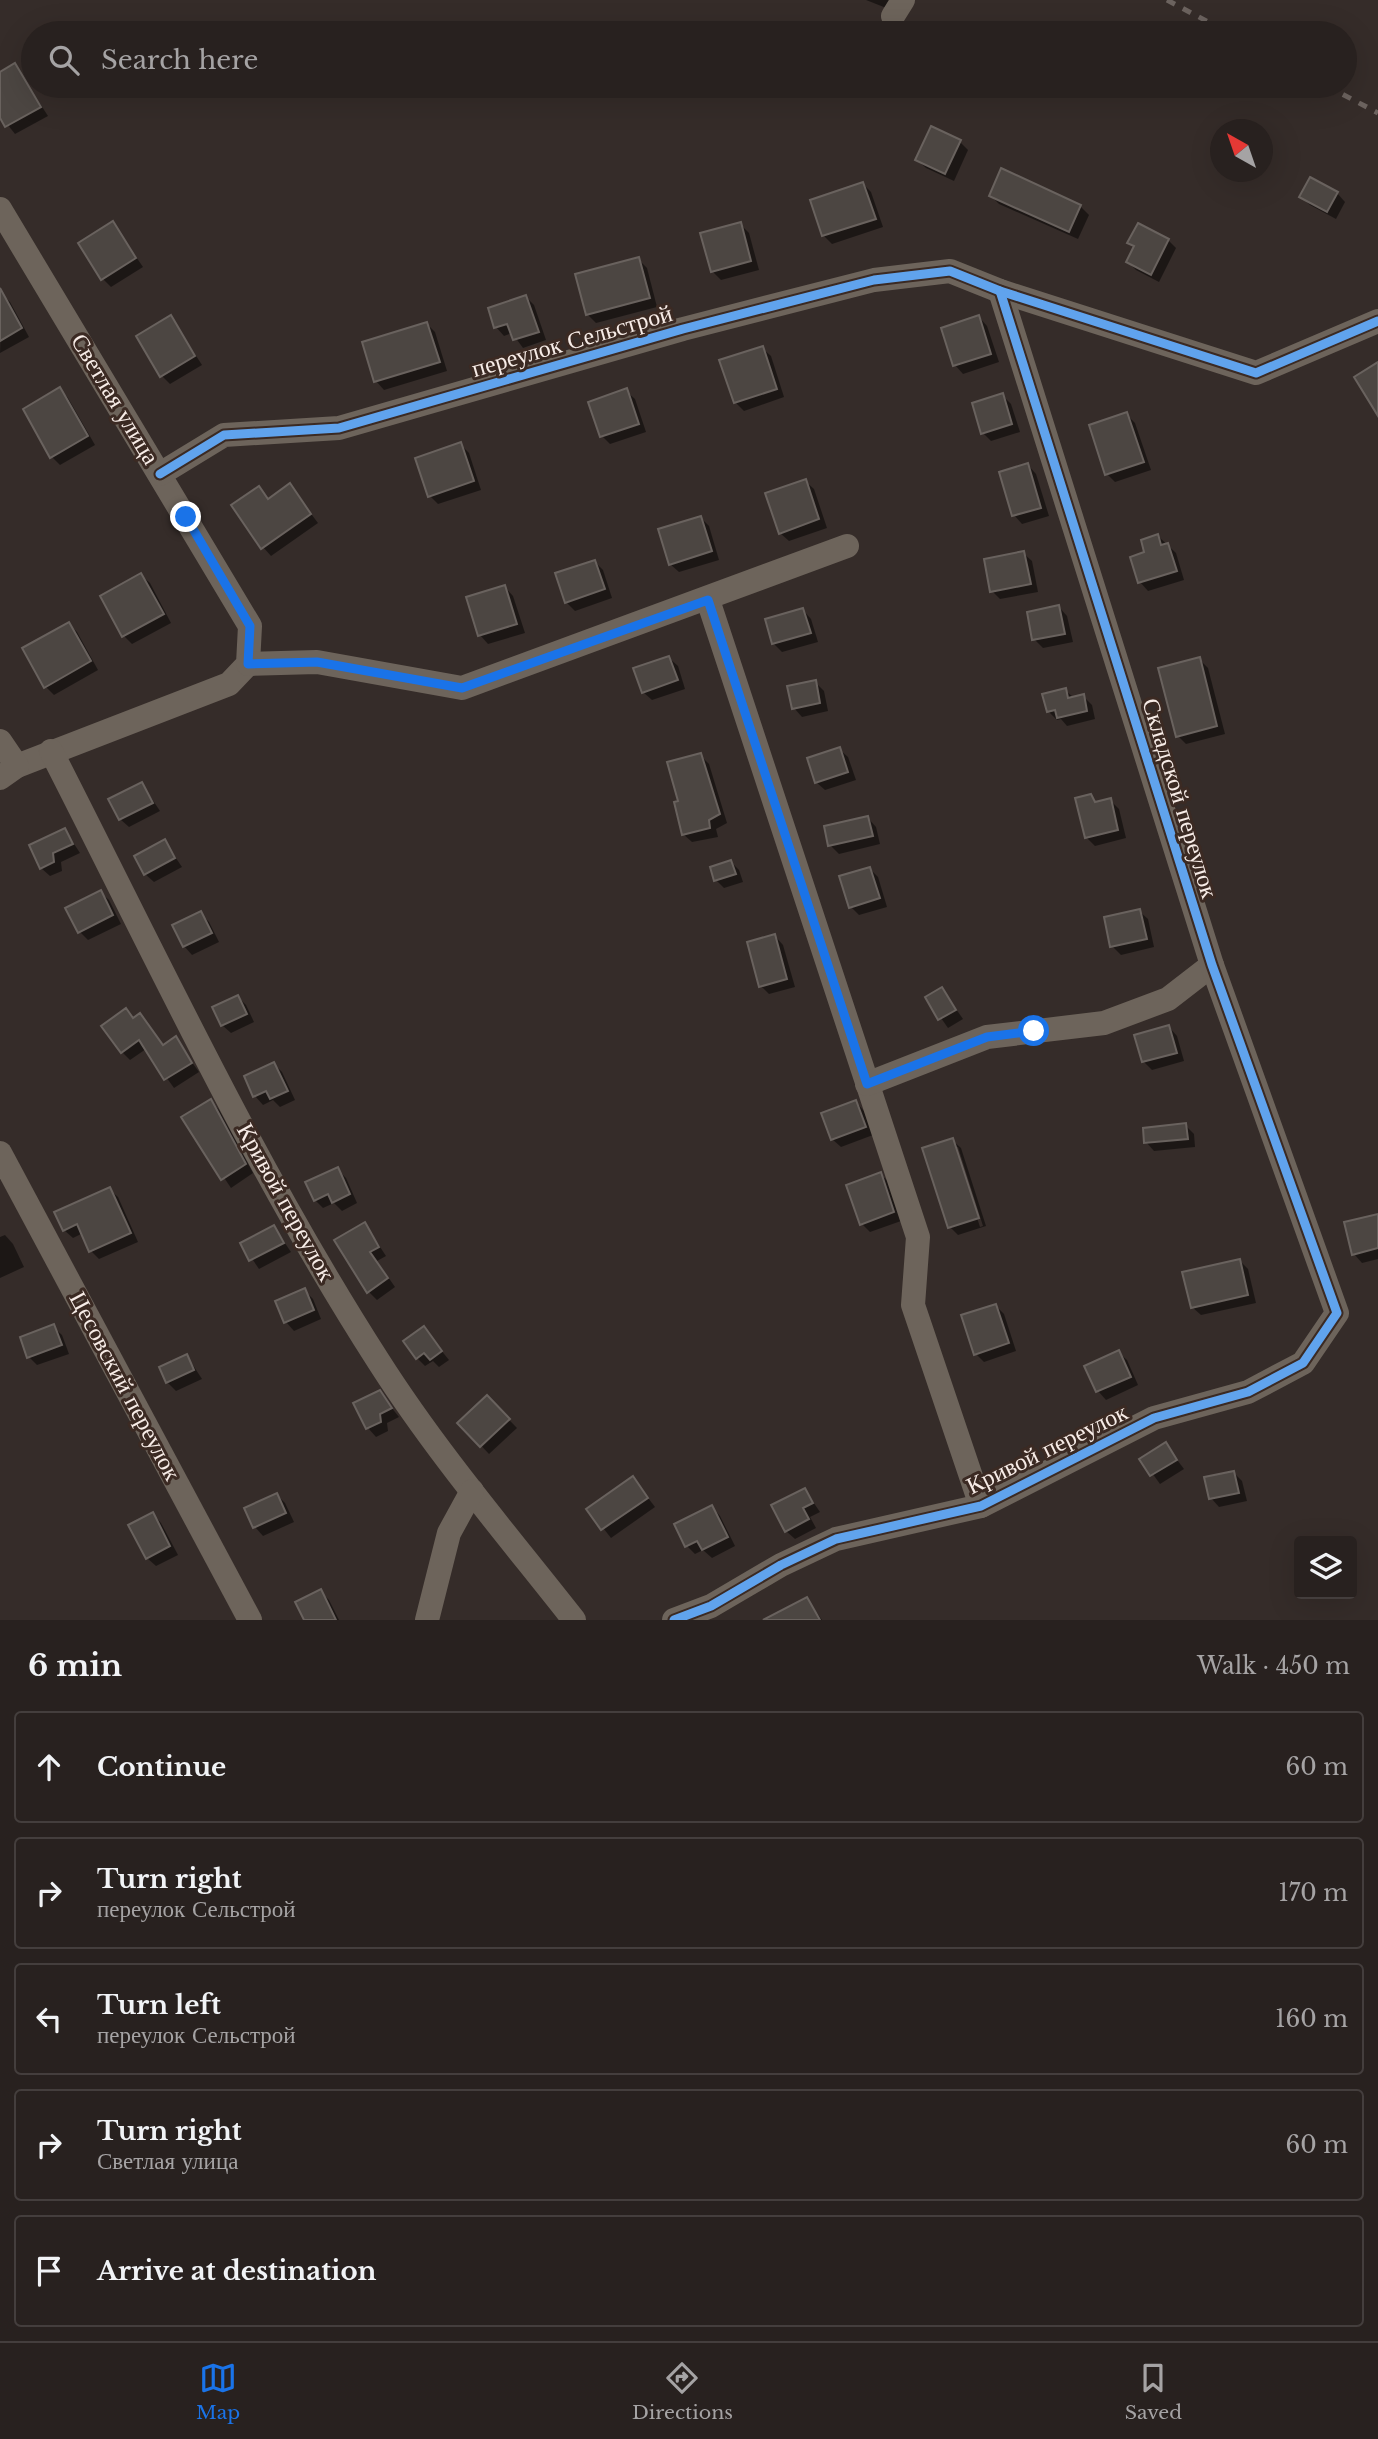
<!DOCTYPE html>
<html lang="en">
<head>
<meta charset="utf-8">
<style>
	:root { --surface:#28211f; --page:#342e2c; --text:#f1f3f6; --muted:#a5a3a4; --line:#443e3d; --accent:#1a73e8 }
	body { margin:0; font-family:"Libre Baskerville",serif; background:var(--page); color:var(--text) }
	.controls { position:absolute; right:21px; bottom:21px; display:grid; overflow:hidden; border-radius:7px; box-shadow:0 7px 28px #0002 }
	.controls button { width:63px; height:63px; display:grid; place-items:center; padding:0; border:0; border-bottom:2px solid var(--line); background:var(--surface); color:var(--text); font:35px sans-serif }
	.compass { position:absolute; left:1210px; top:119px; width:63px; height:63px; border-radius:50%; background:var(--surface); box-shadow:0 7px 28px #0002; rotate:320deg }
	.stop { position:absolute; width:21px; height:21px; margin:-16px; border:5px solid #1a73e8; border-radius:50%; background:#fff }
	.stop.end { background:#1a73e8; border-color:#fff; box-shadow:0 2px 7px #0008 }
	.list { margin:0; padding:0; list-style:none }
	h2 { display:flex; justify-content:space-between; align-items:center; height:91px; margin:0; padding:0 28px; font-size:30px }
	h2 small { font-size:23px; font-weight:400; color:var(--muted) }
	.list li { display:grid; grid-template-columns:46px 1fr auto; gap:21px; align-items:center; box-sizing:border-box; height:112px; margin:0 14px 14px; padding:0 14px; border:2px solid var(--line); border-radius:7px }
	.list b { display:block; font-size:26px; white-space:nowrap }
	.list p { margin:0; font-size:23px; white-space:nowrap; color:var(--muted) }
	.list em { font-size:23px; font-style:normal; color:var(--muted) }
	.icon { flex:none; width:38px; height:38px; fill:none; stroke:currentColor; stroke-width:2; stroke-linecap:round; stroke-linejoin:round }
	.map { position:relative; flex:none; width:1378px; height:1620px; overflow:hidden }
	.search { position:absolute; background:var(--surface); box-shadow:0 7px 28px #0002; left:21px; right:21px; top:21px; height:77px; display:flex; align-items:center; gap:18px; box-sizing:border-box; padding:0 24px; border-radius:38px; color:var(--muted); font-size:26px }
	.sheet { height:721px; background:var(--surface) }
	nav { display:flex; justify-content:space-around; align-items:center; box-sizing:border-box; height:98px; border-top:2px solid var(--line); background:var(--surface); font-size:19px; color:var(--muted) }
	nav a { display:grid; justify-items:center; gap:4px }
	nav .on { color:var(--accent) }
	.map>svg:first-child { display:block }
</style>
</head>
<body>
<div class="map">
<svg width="1378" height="1620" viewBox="0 0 1378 1620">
	<rect width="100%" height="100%" fill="#352c29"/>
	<g fill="#0007" fill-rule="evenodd">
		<path d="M 866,0 L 910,0 L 904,15 Z"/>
		<path d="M 15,65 L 48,116 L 15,134 L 0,115 L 0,74 Z"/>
		<path d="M 960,142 L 968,150 L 954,181 L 926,168 L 917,160 Z"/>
		<path d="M 1002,170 L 1080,206 L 1089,215 L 1078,239 L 999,204 L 991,196 Z"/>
		<path d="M 863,184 L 871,192 L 883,227 L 832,244 L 824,236 L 812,201 Z"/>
		<path d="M 1337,193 L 1345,202 L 1336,219 L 1310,205 L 1301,197 Z"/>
		<path d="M 113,223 L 143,267 L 111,287 L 103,279 Z"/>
		<path d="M 740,224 L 749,233 L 759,270 L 721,280 L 712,271 Z"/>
		<path d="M 1168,240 L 1176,248 L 1159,282 L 1136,270 L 1128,262 L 1135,248 L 1130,242 Z"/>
		<path d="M 638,259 L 647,268 L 657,307 L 596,323 L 587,314 Z"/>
		<path d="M 2,294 L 10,302 L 29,337 L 0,353 Z"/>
		<path d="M 526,297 L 534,305 L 546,340 L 523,348 L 512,333 L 504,336 L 496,327 Z"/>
		<path d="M 171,317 L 202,365 L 170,384 L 162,376 Z"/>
		<path d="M 979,317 L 987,326 L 999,362 L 963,374 L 955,365 Z"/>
		<path d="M 427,324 L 435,332 L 447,371 L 384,390 L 376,381 Z"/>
		<path d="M 762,348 L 771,356 L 784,397 L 744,411 L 735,402 Z"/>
		<path d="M 60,389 L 68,398 L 95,445 L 60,465 L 52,457 Z"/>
		<path d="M 626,391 L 635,399 L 646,432 L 610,444 L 602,436 Z"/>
		<path d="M 1002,395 L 1011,404 L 1020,432 L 991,441 L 983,433 Z"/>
		<path d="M 1126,414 L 1135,423 L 1151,470 L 1115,482 L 1107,474 Z"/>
		<path d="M 460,444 L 469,453 L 481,490 L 438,504 L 430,496 Z"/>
		<path d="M 1028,465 L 1036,474 L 1049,516 L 1022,524 L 1014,515 Z"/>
		<path d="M 805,481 L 814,489 L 827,528 L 789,541 L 780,533 Z"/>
		<path d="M 290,486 L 318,523 L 271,556 L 263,547 L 259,488 L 270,500 Z"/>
		<path d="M 701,518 L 709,526 L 719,560 L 679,572 L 670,564 Z"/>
		<path d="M 1158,536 L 1176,553 L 1184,580 L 1148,591 L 1140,582 L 1147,554 Z"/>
		<path d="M 1023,553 L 1032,561 L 1038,592 L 1000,599 L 992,591 Z"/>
		<path d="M 595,562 L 603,570 L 612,598 L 575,611 L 566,602 Z"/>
		<path d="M 141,575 L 150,583 L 171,623 L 132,644 L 124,636 Z"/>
		<path d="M 505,587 L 513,596 L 525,633 L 488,644 L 480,635 Z"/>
		<path d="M 1059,607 L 1067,616 L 1073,642 L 1043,648 L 1034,639 Z"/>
		<path d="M 803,610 L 811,619 L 818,642 L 782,652 L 774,644 Z"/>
		<path d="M 69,624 L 77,632 L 98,670 L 54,695 L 46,687 Z"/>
		<path d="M 669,658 L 678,666 L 685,689 L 652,700 L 643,692 Z"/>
		<path d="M 1199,659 L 1208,668 L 1225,734 L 1186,744 L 1178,736 Z"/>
		<path d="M 815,682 L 824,691 L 828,711 L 802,717 L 794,708 Z"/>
		<path d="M 1065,690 L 1074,698 L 1083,696 L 1092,705 L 1095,719 L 1067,726 L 1061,719 L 1057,720 L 1048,711 Z"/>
		<path d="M 839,749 L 848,757 L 856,780 L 825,790 L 816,782 Z"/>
		<path d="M 700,755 L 709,764 L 727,823 L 716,829 L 718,837 L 692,842 L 683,834 L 680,802 Z"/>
		<path d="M 142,784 L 160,811 L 129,827 L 120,819 Z"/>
		<path d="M 1090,796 L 1097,803 L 1110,800 L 1119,809 L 1126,838 L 1095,846 L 1086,837 Z"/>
		<path d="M 868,818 L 876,827 L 880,844 L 839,854 L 830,845 Z"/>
		<path d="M 65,830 L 80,853 L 61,862 L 62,871 L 50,876 L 41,868 Z"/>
		<path d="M 165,842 L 182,867 L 154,882 L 145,874 Z"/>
		<path d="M 731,862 L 739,870 L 743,882 L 724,888 L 716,880 Z"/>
		<path d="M 870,869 L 878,877 L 887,907 L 859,915 L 851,907 Z"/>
		<path d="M 100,892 L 109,900 L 121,924 L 88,940 L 80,932 Z"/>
		<path d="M 1139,911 L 1148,919 L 1154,947 L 1121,955 L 1112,946 Z"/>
		<path d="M 200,913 L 209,922 L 219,942 L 192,955 L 184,946 Z"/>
		<path d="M 775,936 L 783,945 L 795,987 L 769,994 L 761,986 Z"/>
		<path d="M 942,989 L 963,1019 L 948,1028 L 927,998 Z"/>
		<path d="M 238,997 L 246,1005 L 254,1022 L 231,1033 L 222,1025 Z"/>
		<path d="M 126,1010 L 135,1019 L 140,1015 L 164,1046 L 175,1039 L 199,1072 L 174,1088 L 146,1049 L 130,1060 L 122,1052 Z"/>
		<path d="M 1169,1027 L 1177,1036 L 1184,1061 L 1152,1070 L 1143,1061 Z"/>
		<path d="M 274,1064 L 282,1072 L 295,1100 L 280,1107 L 273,1100 L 263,1105 L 255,1096 Z"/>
		<path d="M 211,1101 L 219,1110 L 253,1173 L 231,1188 L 184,1118 Z"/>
		<path d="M 856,1102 L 864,1111 L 873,1135 L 841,1147 L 832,1139 Z"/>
		<path d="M 1185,1125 L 1194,1134 L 1195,1147 L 1154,1151 L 1146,1142 Z"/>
		<path d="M 952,1140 L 961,1148 L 986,1226 L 958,1235 L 950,1227 ZM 954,1147 L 958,1147 L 983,1226 L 980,1227 Z"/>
		<path d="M 337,1169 L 346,1178 L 357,1203 L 342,1211 L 334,1203 L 323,1208 L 315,1200 Z"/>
		<path d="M 880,1174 L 889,1182 L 901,1221 L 870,1232 L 862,1224 Z"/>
		<path d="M 109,1189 L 118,1197 L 138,1242 L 99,1259 L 91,1251 L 83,1233 L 73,1238 L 64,1230 Z"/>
		<path d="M 1378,1217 L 1378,1259 L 1362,1263 L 1354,1254 Z"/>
		<path d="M 365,1224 L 386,1256 L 377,1261 L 395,1287 L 377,1300 L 368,1291 Z"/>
		<path d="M 274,1227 L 291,1252 L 259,1269 L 242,1244 Z"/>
		<path d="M 5,1235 L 13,1244 L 24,1267 L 0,1278 L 0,1237 Z"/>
		<path d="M 1240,1261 L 1248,1269 L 1256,1303 L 1201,1315 L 1192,1307 Z"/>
		<path d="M 304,1290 L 313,1299 L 321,1319 L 294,1331 L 286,1322 Z"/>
		<path d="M 996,1306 L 1004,1314 L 1016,1351 L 984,1362 L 976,1354 Z"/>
		<path d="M 53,1327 L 62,1335 L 69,1354 L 37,1365 L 29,1357 Z"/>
		<path d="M 423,1328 L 449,1360 L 439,1367 L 433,1361 L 425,1366 L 417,1358 Z"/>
		<path d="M 1118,1352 L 1127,1360 L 1138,1385 L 1106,1400 L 1098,1391 L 1087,1367 Z"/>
		<path d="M 187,1356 L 202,1379 L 176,1391 L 167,1382 Z"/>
		<path d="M 380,1393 L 399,1417 L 387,1423 L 388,1431 L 376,1437 L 368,1428 L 356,1404 Z"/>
		<path d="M 487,1397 L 517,1428 L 489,1454 L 460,1423 Z"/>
		<path d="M 1165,1444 L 1184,1469 L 1160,1484 L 1142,1459 Z"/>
		<path d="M 1234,1473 L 1242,1481 L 1247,1501 L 1219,1507 L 1211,1498 Z"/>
		<path d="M 633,1478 L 655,1507 L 611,1538 L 589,1510 Z"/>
		<path d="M 805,1490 L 820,1512 L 810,1517 L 816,1528 L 795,1539 L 786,1531 Z"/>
		<path d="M 277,1495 L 285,1503 L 294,1522 L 263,1536 L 255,1527 L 246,1508 Z"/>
		<path d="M 712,1507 L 720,1516 L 735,1546 L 712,1558 L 703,1550 L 695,1554 L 686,1545 Z"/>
		<path d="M 153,1514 L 161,1523 L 178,1555 L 156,1566 L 147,1558 Z"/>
		<path d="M 320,1591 L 329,1600 L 339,1620 L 306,1620 L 297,1603 Z"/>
		<path d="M 807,1599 L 822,1620 L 784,1620 L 780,1613 Z"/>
	</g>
	<g fill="#4c4642" stroke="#69625e" stroke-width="2">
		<path d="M 15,63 L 41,107 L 5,127 L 0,118 L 0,72 Z"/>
		<path d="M 931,126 L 961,140 L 945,174 L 915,160 Z"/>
		<path d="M 1001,168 L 1081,205 L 1069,232 L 989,196 Z"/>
		<path d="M 1310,177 L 1338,192 L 1327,212 L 1299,197 Z"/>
		<path d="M 863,182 L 876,219 L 822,236 L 810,200 Z"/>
		<path d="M 113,221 L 136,258 L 101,280 L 78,243 Z"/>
		<path d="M 741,222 L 751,261 L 711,272 L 700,233 Z"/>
		<path d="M 1138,223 L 1169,239 L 1151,275 L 1126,262 L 1134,246 L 1127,243 Z"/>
		<path d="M 639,257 L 650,298 L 586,315 L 575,274 Z"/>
		<path d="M 0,288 L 22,328 L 0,341 Z"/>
		<path d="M 526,295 L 539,332 L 513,340 L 507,324 L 494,328 L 488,308 Z"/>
		<path d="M 171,315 L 195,356 L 160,377 L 136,336 Z"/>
		<path d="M 979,315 L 991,354 L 953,366 L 941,328 Z"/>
		<path d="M 427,322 L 440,362 L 374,382 L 362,342 Z"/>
		<path d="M 763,346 L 777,389 L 734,403 L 719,360 Z"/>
		<path d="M 1378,362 L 1378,416 L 1354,377 Z"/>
		<path d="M 60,387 L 88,436 L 50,458 L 23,409 Z"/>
		<path d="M 627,388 L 639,424 L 600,437 L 588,402 Z"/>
		<path d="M 1003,393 L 1012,424 L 981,434 L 972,403 Z"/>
		<path d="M 1127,412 L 1144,462 L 1105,475 L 1089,425 Z"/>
		<path d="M 461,442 L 474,481 L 428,497 L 415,458 Z"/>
		<path d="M 1028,463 L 1041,508 L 1012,516 L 999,472 Z"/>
		<path d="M 806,479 L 819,519 L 779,534 L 765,493 Z"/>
		<path d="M 290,483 L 311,514 L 261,549 L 231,505 L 259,486 L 268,499 Z"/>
		<path d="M 701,516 L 712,551 L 669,565 L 658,529 Z"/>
		<path d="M 1158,534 L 1161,545 L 1168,543 L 1177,571 L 1138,583 L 1130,557 L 1144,552 L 1141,540 Z"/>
		<path d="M 1024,551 L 1031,584 L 990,592 L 984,559 Z"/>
		<path d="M 595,560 L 605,589 L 565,603 L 555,573 Z"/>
		<path d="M 141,573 L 164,614 L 122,637 L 100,596 Z"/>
		<path d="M 505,585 L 517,624 L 478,636 L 466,597 Z"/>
		<path d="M 1059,605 L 1065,634 L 1032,640 L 1027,612 Z"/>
		<path d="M 803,608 L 811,633 L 772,644 L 765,619 Z"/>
		<path d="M 69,622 L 91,661 L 44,688 L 22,648 Z"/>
		<path d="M 669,656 L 678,680 L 642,693 L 633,668 Z"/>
		<path d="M 1200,657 L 1217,726 L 1176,737 L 1158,668 Z"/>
		<path d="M 816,680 L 820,703 L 792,709 L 787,686 Z"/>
		<path d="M 1066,688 L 1068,698 L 1084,694 L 1087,711 L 1057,718 L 1055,710 L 1047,712 L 1042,694 Z"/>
		<path d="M 840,747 L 848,772 L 815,783 L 807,758 Z"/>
		<path d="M 701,753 L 720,814 L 709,820 L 710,828 L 682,835 L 674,802 L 678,801 L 667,762 Z"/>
		<path d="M 142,782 L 153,803 L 119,820 L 108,799 Z"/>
		<path d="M 1091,794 L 1095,802 L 1111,798 L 1118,830 L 1085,838 L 1075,798 Z"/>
		<path d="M 868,816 L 873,836 L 828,846 L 824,826 Z"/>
		<path d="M 65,828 L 73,844 L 53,853 L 54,862 L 40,869 L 29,845 Z"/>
		<path d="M 165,839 L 175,858 L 144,875 L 134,856 Z"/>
		<path d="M 731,860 L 736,874 L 714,881 L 710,867 Z"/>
		<path d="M 870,867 L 880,898 L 849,908 L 839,876 Z"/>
		<path d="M 101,890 L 113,915 L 78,933 L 65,908 Z"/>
		<path d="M 1140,909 L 1147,939 L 1110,947 L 1104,917 Z"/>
		<path d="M 201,911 L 212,933 L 183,947 L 172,925 Z"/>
		<path d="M 775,934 L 787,979 L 759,987 L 747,942 Z"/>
		<path d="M 942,987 L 956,1010 L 938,1020 L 925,997 Z"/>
		<path d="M 238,995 L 247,1014 L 221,1026 L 212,1007 Z"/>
		<path d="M 126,1008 L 133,1018 L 140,1013 L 163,1045 L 176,1036 L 192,1063 L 164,1080 L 139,1040 L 121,1053 L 101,1026 Z"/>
		<path d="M 1169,1025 L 1177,1053 L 1142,1062 L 1134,1035 Z"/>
		<path d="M 274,1062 L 288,1091 L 270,1099 L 266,1091 L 253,1097 L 244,1076 Z"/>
		<path d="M 211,1099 L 246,1164 L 221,1180 L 181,1117 Z"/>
		<path d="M 856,1100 L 866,1127 L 831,1140 L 821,1113 Z"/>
		<path d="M 1186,1123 L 1188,1139 L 1144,1143 L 1143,1128 Z"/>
		<path d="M 953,1138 L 979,1218 L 948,1228 L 922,1148 Z"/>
		<path d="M 338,1167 L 350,1194 L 332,1203 L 328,1194 L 314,1201 L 305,1182 Z"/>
		<path d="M 881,1172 L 894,1212 L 860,1225 L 846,1185 Z"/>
		<path d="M 110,1187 L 131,1233 L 89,1252 L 77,1224 L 63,1231 L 54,1212 Z"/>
		<path d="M 1378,1214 L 1378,1248 L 1352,1255 L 1344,1222 Z"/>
		<path d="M 365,1222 L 379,1247 L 370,1252 L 388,1278 L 367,1293 L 334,1240 Z"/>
		<path d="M 274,1225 L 284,1243 L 249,1261 L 240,1243 Z"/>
		<path d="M 1240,1259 L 1248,1295 L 1191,1308 L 1182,1272 Z"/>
		<path d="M 305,1288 L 314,1310 L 284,1323 L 275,1301 Z"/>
		<path d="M 996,1304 L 1009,1343 L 974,1355 L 961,1315 Z"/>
		<path d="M 54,1324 L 62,1345 L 27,1358 L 20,1337 Z"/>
		<path d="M 424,1326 L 442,1351 L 430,1360 L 424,1353 L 416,1359 L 403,1341 Z"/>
		<path d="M 1119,1350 L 1131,1377 L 1096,1392 L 1084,1366 Z"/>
		<path d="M 187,1354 L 194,1370 L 166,1383 L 159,1367 Z"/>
		<path d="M 380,1390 L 392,1408 L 380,1414 L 381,1422 L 366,1429 L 353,1403 Z"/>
		<path d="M 487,1395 L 510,1419 L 480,1447 L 457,1423 Z"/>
		<path d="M 1166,1442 L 1177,1460 L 1150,1476 L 1139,1459 Z"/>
		<path d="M 1234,1471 L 1239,1493 L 1209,1499 L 1204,1477 Z"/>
		<path d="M 633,1476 L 648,1498 L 601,1530 L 586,1509 Z"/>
		<path d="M 805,1488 L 813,1503 L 803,1508 L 809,1519 L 785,1532 L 771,1505 Z"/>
		<path d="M 277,1493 L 286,1513 L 253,1528 L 244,1508 Z"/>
		<path d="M 712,1505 L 728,1537 L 702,1550 L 697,1541 L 685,1547 L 674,1524 Z"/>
		<path d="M 153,1512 L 170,1546 L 146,1559 L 128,1525 Z"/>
		<path d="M 321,1589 L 336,1620 L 304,1620 L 295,1602 Z"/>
		<path d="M 807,1597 L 820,1620 L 763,1620 Z"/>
	</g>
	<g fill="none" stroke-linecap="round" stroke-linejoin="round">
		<g stroke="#6d645b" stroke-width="24">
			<path d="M 893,16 L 903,0"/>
			<path d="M 0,209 L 250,626 L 248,664 L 229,684 L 17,766"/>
			<path d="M 160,474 L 224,435 L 339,428 L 683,329 L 874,280 L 950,271 L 1000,291 L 1256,373 L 1378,321"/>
			<path d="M 708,600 L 918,1237 L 913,1305 L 981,1506"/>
			<path d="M 248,664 L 317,662 L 462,688 L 847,546"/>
			<path d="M 0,741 L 17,766 L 0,778"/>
			<path d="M 51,751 C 156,956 254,1168 379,1362 C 437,1453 508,1536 574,1620"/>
			<path d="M 867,1084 L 987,1037 L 1104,1023 L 1168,999 L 1212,965"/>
			<path d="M 0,1153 L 250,1620"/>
			<path d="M 427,1620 L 449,1533 L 472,1491"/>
			<path d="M 674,1620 L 711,1606 L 781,1565 L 836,1539 L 981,1506 L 1154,1418 L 1248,1392 L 1303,1363 L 1337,1313 L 1212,965 L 1000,291"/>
		</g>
		<g stroke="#6c635f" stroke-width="5" stroke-dasharray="9 9" stroke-linecap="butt">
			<path d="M 1167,0 L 1229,33"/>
			<path d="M 1327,86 L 1378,113"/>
		</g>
		<defs>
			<g id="cycleway">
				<path d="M 160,474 L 224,435 L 339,428 L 683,329 L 874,280 L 950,271 L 1000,291 L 1256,373 L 1378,321"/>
				<path d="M 674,1620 L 711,1606 L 781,1565 L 836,1539 L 981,1506 L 1154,1418 L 1248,1392 L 1303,1363 L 1337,1313 L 1212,965 L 1000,291"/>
			</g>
		</defs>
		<use href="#cycleway" stroke="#3b2a23" stroke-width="13"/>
		<use href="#cycleway" stroke="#60a3ed" stroke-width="9"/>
	</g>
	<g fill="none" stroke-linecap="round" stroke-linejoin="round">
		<path stroke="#1a73e8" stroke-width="9" d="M 186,517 L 250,626 L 248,664 L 317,662 L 462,688 L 708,600 L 867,1084 L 987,1037 L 1034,1031"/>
	</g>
	<g text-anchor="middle" stroke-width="6" stroke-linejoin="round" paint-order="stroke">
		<g font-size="24" fill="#f7ece7" stroke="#3b2a23">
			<text transform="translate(572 341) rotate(-16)" y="8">переулок Сельстрой</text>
			<text transform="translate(115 399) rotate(59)" y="8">Светлая улица</text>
			<text transform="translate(1180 798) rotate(73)" y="8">Складской переулок</text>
			<text transform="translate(286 1202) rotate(61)" y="8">Кривой переулок</text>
			<text transform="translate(125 1386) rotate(62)" y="8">Цесовский переулок</text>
			<text transform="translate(1047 1449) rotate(-26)" y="8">Кривой переулок</text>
		</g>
	</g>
</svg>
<div class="controls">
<button><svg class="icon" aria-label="layers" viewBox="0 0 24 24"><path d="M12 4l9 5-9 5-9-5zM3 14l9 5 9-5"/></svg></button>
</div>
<svg class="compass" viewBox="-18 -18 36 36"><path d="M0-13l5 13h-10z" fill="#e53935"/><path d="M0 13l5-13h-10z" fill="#a5a3a4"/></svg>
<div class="stop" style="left:1034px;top:1031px"></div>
<div class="stop end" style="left:186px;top:517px"></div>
<div class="search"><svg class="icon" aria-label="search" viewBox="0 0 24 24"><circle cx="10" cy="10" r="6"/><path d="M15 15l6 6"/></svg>Search here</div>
</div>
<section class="sheet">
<h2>6 min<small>Walk · 450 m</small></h2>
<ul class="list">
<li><svg class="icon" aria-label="ahead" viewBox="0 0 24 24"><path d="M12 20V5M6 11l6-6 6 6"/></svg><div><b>Continue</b></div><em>60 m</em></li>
<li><svg class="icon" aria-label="right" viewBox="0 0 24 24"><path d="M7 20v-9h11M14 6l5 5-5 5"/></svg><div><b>Turn right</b><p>переулок Сельстрой</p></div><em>170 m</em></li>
<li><svg class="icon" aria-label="left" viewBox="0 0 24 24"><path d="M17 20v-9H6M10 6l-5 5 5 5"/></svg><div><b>Turn left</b><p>переулок Сельстрой</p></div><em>160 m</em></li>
<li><svg class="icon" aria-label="right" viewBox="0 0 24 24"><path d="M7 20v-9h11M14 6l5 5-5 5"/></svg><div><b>Turn right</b><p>Светлая улица</p></div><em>60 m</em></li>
<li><svg class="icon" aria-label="arrive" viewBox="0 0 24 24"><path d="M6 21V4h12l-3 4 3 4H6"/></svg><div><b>Arrive at destination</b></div></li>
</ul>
</section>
<nav>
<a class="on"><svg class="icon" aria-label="map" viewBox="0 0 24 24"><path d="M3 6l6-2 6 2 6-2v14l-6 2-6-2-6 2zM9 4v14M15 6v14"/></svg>Map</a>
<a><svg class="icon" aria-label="directions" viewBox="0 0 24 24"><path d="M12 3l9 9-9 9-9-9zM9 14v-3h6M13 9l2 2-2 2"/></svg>Directions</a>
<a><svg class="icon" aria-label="saved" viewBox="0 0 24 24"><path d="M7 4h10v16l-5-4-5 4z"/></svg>Saved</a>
</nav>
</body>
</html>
